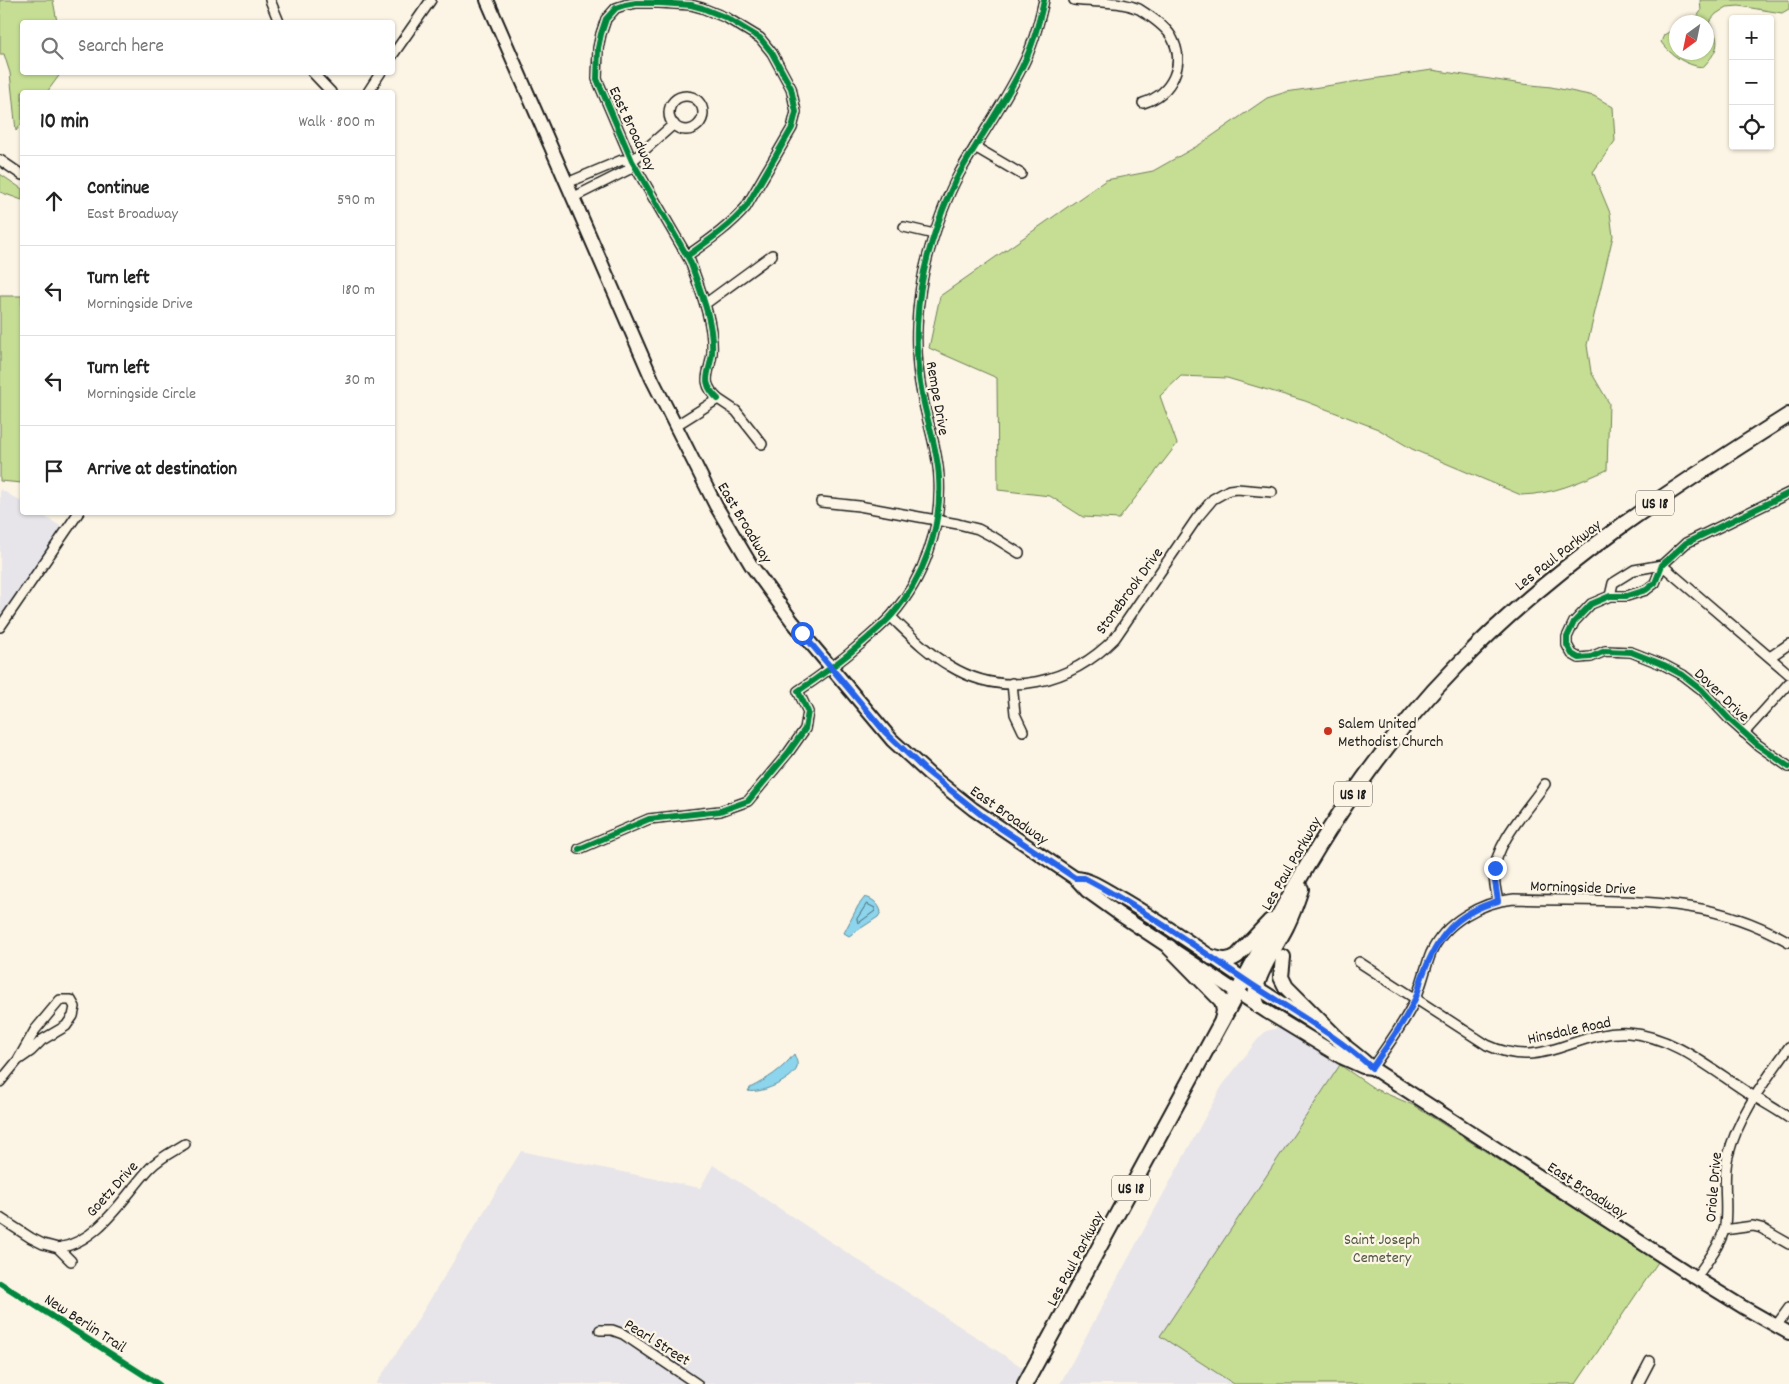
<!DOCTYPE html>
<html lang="en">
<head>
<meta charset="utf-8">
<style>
	:root { --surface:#fff; --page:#f2f2f2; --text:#222; --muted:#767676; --line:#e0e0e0 }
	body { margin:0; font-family:Dekko,sans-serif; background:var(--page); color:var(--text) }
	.controls { position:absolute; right:15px; top:15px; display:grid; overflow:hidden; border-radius:5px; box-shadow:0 1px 4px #0004 }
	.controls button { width:45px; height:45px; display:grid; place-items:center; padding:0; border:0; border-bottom:1px solid var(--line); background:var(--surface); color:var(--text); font:25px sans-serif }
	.compass { position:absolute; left:1669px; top:15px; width:45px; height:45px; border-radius:50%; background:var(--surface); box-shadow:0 1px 4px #0004; rotate:213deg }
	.stop { position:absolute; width:15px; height:15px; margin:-11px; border:4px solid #2563eb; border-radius:50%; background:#fff }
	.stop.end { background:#2563eb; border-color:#fff; box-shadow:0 1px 5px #0008 }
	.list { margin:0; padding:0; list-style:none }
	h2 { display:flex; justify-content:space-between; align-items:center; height:65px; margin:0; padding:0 20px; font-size:21px }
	h2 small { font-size:16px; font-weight:400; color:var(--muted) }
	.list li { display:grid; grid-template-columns:32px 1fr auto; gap:15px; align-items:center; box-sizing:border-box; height:90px; padding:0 20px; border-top:1px solid var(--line) }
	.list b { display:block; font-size:19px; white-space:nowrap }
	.list p { margin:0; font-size:16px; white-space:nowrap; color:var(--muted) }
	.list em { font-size:16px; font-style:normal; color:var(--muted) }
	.icon { flex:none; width:28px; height:28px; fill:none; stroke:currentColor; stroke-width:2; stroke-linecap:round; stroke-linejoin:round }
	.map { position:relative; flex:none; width:1789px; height:1384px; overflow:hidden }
	.search { position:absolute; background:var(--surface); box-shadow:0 1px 4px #0004; left:20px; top:20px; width:375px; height:55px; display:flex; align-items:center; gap:12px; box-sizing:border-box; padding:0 18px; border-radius:5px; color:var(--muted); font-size:19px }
	.panel { position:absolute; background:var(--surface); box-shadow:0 1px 4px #0004; left:20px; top:90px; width:375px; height:425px; border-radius:5px }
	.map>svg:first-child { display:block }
</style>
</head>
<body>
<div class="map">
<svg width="1789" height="1384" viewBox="0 0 1789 1384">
	<rect width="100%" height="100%" fill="#fcf5e5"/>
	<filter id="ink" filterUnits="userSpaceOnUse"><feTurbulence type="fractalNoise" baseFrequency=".02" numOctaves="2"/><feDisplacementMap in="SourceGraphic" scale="10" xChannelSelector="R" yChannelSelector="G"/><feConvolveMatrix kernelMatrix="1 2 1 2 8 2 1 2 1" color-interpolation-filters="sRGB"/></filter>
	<g filter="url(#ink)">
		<g fill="#e7e5e9">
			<path d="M 0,489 L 22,502 L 22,512 L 39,513 L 67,530 L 0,627 Z"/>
			<path d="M 1278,1028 L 1286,1030 L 1340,1065 L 1160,1336 L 1234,1384 L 1060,1384 L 1222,1086 L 1258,1039 L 1266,1031 Z"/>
			<path d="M 521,1151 L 700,1188 L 713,1165 L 1025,1369 L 1017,1384 L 376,1384 L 412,1329 Z"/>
		</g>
		<g fill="#c5de94" stroke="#707d58">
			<path d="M 0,0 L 53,0 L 57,22 L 22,22 L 22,72 L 61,73 L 47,92 L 22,92 L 22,123 L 16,131 L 10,73 L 4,54 L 0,54 Z"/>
			<path d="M 1700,0 L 1789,0 L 1789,9 L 1782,13 L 1739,6 L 1727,7 L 1716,14 L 1709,22 C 1722,42 1718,51 1703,67 C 1687,66 1670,55 1661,42 L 1664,35 L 1676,28 L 1676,52 L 1706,52 L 1706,22 L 1690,22 L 1694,21 L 1701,11 Z"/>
			<path d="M 1432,70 L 1522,84 L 1551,87 L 1594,96 L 1613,107 L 1615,141 L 1593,172 L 1610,213 L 1613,236 L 1587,345 L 1591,372 L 1609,403 L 1607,470 C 1577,483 1554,494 1521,495 L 1412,449 L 1378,429 L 1305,401 L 1227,378 L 1181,376 L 1160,396 L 1177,444 L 1119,519 L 1083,517 L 1050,496 L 998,490 L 997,378 L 929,348 L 940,296 L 1106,180 L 1153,171 L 1199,145 L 1267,98 L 1286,92 Z"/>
			<path d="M 0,174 L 22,189 L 22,200 L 0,192 Z"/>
			<path d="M 0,296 L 22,296 L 22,483 L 0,481 Z"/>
			<path d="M 1340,1065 L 1375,1089 L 1413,1105 L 1658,1262 L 1576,1384 L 1234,1384 L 1160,1336 Z"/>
		</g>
		<g fill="#8cd5ed" stroke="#5f8b99">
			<path d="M 865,897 C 873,899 879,904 881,912 L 878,917 L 849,936 L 844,933 L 858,906 Z"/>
			<path d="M 794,1054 C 796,1059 799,1064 796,1070 C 789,1081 761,1094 748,1091 L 750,1088 C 767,1079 782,1070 794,1054 Z"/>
		</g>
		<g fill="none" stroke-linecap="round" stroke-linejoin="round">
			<path stroke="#496670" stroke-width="1" d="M 867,904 L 875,908 L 875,911 L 860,922 L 858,923 L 857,919 Z"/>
			<defs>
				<g id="minor">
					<path d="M 270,0 L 279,22"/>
					<path d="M 1074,0 C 1097,3 1118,0 1139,9 C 1150,16 1164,25 1171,36 C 1187,64 1172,94 1143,103"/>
					<path d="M 392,56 L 431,0"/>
					<path d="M 312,72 L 331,92"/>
					<path d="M 368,92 L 381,72"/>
					<circle cx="686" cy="113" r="17"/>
					<path d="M 975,147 L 1021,174"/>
					<path d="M 0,160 L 22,175"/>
					<path d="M 567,183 L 622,160 L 632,161"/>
					<path d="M 574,197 L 628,170 L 632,161 L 674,124"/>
					<path d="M 904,227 L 934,234"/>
					<path d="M 687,256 C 708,241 729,227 746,207 L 792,128 L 796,112 L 791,88 L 772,53 L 760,38 L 750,32 L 727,18 L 702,8 L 691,5 L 659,3 L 636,3 L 625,5 L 616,8 L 606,19 L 601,34 L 598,48 L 597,79 L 632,161 L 690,261 C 700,290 714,322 712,353 C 710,374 699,381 718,399"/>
					<path d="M 705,304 L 772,255"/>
					<path d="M 675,426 L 718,399 L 736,411 L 762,444"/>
					<path d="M 1789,493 L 1686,543 L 1662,565 L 1655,583 L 1646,590 L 1627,596 L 1610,596 L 1591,604 L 1574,622 L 1567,637 L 1567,645 L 1572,654 L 1579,658 L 1591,657 L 1605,651 L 1631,652 L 1664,665 L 1683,675 L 1701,689 L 1731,721 L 1758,745 L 1789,767"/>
					<path d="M 821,502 L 859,506 L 958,524 L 978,529 L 995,538 L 1019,553"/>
					<path d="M 1610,596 L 1613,583 L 1634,570 L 1662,565 L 1789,674"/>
					<path d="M 891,617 C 909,634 927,653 950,666 C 1006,700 1071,683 1115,638 L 1197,518 L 1213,499 L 1229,490 L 1237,489 L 1272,492"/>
					<path d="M 0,627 L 79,512"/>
					<path d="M 1770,657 L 1789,644"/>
					<path d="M 1012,683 L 1015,714 L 1023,731"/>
					<path d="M 1744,733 L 1789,683"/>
					<path d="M 579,849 L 649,819 L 720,811 L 748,801 L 788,753 L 805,729 L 808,712 L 798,691 C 821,676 842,660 863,642 C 873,633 883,625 892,615 C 924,578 942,527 939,478 C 938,450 927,422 922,394 C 913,350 916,298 928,255 C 936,227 945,200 959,174 C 979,138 1004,104 1022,67 C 1033,46 1039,23 1044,0"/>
					<path d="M 1498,901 C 1496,892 1494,883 1494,874 C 1495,843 1528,809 1545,784"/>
					<path d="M 1359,962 L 1487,1045 C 1545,1072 1573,1030 1628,1033 C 1674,1036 1712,1070 1750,1094 C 1763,1102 1776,1109 1789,1118"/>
					<path d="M 1372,1068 C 1387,1046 1404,1024 1415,1000 C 1422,985 1425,968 1431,953 C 1445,922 1481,902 1514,899 C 1572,901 1632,898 1689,907 C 1723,912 1759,925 1789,942"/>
					<path d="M 0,1082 L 18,1060 L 35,1030 L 60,1000 L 71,1000 L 75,1007 L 73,1016 L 66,1026 L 42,1040 L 31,1051 L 18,1060"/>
					<path d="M 0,1218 L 31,1238 L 43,1244 L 58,1248 L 71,1261"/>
					<path d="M 1724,1230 L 1753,1226 L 1761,1228 L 1789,1244"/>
					<path d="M 58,1248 C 99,1242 124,1196 150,1168 C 159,1158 174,1151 185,1144"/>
					<path d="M 1696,1278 C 1706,1262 1722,1244 1725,1225 C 1728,1202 1722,1178 1728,1156 C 1738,1116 1765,1081 1789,1047"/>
					<path d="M 1776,1326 L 1789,1308"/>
					<path d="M 600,1330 L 612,1330 L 623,1334 L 697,1384"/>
					<path d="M 1638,1384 L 1650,1361"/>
				</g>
				<g id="secondary">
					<path d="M 487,0 L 652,379 L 716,506 L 751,565 L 792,621 L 892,740 L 929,774 L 973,809 L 1075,878 L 1087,891 L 1119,914 L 1267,1012 L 1341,1057 L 1363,1067 L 1372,1068"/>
					<path d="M 1076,878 C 1091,879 1104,889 1117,896 C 1161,921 1202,951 1244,979 C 1287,1008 1334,1033 1372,1068 L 1696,1278 L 1743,1307 L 1789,1333"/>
				</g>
				<g id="primary">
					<path d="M 1169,947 L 1222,1001 L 1224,1011 L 1222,1020"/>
					<path d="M 1211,957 C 1221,960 1228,962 1237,956 L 1270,921"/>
					<path d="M 1283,957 L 1281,977 L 1286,987 L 1344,1045"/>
					<path d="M 1258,1006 C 1246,987 1279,943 1287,925 C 1293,913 1297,901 1301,889"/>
					<path d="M 1025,1384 C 1089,1265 1154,1147 1218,1028 C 1254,962 1288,894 1329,830 C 1366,772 1409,715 1457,666 C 1555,564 1670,490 1789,415"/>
				</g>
			</defs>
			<use href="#minor" stroke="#1c1c1c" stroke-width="12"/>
			<use href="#secondary" stroke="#1c1c1c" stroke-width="16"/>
			<use href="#primary" stroke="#1c1c1c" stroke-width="18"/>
			<use href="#minor" stroke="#fcf5e5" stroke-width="9"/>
			<use href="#secondary" stroke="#fcf5e5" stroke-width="12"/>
			<use href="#primary" stroke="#fcf5e5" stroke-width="14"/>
			<defs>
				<g id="cycleway">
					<path d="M 687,256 C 708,241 729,227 746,207 L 792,128 L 796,112 L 791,88 L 772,53 L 760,38 L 750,32 L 727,18 L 702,8 L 691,5 L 659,3 L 636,3 L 625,5 L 616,8 L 606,19 L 601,34 L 598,48 L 597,79 L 632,161 L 690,261 C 700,290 714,322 712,353 C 710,374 699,381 718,399"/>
					<path d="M 1789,493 L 1686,543 L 1662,565 L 1655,583 L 1646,590 L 1627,596 L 1610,596 L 1591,604 L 1574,622 L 1567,637 L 1567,645 L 1572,654 L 1579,658 L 1591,657 L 1605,651 L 1631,652 L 1664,665 L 1683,675 L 1701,689 L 1731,721 L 1758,745 L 1789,767"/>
					<path d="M 579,849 L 649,819 L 720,811 L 748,801 L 788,753 L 805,729 L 808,712 L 798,691 C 821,676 842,660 863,642 C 873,633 883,625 892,615 C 924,578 942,527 939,478 C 938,450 927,422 922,394 C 913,350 916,298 928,255 C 936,227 945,200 959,174 C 979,138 1004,104 1022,67 C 1033,46 1039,23 1044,0"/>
					<path d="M 0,1283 L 158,1384"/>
				</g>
			</defs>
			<use href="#cycleway" stroke="#fcf5e5" stroke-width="9"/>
			<use href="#cycleway" stroke="#00873e" stroke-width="6"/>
		</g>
	</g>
	<g fill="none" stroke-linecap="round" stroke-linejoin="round" filter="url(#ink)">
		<path stroke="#2563eb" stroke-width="6" d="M 802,633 L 885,732 L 924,769 L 984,817 L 1075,878 L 1084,878 C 1143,909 1196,947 1251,984 C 1292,1011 1336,1035 1372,1068 C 1386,1046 1405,1023 1415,999 C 1419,992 1419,984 1422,977 C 1437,937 1455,913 1498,901 L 1494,875 L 1495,868"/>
	</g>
	<circle fill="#c8321e" stroke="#fcf5e5" stroke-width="2" cx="1328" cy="731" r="5"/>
	<g text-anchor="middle" stroke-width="4.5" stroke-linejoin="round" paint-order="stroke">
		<g fill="#fcf5e5" stroke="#5f5d58" stroke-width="1">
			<rect x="1636" y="490.5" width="38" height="25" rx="4"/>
			<rect x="1334" y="781.5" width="38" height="25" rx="4"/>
			<rect x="1112" y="1175.5" width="38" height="25" rx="4"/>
		</g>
		<g font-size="15" font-weight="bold" fill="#1c1c1c">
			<text x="1655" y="508">US 18</text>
			<text x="1353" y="799">US 18</text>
			<text x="1131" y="1193">US 18</text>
		</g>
		<g font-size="16" fill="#1c1c1c" stroke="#fcf5e5">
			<text transform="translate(634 128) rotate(65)" y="6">East Broadway</text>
			<text transform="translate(939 398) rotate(80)" y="6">Rempe Drive</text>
			<text transform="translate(746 522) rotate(59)" y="6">East Broadway</text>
			<text transform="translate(1557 554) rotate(-38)" y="6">Les Paul Parkway</text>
			<text transform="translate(1128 590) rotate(-54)" y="6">Stonebrook Drive</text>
			<text transform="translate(1723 694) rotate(44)" y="6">Dover Drive</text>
			<text transform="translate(1010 814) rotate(35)" y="6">East Broadway</text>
			<text transform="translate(1290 863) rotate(-60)" y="6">Les Paul Parkway</text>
			<text transform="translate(1583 886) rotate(2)" y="6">Morningside Drive</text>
			<text transform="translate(1569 1029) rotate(-12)" y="6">Hinsdale Road</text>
			<text transform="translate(1712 1187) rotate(-85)" y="6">Oriole Drive</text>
			<text transform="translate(111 1188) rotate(-48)" y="6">Goetz Drive</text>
			<text transform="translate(1588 1189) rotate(33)" y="6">East Broadway</text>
			<text transform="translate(1074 1258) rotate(-62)" y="6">Les Paul Parkway</text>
			<text transform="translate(86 1322) rotate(33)" y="6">New Berlin Trail</text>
			<text transform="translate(658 1341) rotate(32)" y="6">Pearl Street</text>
		</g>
		<g font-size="16" fill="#1c1c1c" stroke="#fcf5e5" text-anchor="start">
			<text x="1338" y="728">Salem United<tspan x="1338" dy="18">Methodist Church</tspan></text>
		</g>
		<g font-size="16" fill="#4f5640" stroke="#fcf5e5">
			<text x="1382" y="1244">Saint Joseph<tspan x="1382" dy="18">Cemetery</tspan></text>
		</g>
	</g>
</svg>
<div class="controls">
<button>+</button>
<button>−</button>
<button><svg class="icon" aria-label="locate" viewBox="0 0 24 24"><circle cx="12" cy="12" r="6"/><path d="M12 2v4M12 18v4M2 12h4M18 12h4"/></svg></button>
</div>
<svg class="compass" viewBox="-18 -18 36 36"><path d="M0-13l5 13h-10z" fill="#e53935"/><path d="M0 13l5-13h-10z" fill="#767676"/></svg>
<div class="stop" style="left:802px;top:633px"></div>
<div class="stop end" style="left:1495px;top:868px"></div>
<div class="search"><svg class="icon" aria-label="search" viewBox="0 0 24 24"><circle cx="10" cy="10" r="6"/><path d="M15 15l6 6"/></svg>Search here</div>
<section class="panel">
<h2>10 min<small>Walk · 800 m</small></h2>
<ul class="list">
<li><svg class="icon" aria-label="ahead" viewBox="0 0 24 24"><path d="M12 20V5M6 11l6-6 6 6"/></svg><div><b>Continue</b><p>East Broadway</p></div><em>590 m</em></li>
<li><svg class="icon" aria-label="left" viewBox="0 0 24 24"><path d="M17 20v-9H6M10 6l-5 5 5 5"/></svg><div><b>Turn left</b><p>Morningside Drive</p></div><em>180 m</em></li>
<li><svg class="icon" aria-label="left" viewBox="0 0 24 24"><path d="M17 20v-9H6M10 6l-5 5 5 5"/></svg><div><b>Turn left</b><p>Morningside Circle</p></div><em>30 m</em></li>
<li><svg class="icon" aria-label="arrive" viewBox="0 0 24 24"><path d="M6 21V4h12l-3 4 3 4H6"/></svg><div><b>Arrive at destination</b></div></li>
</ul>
</section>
</div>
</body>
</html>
